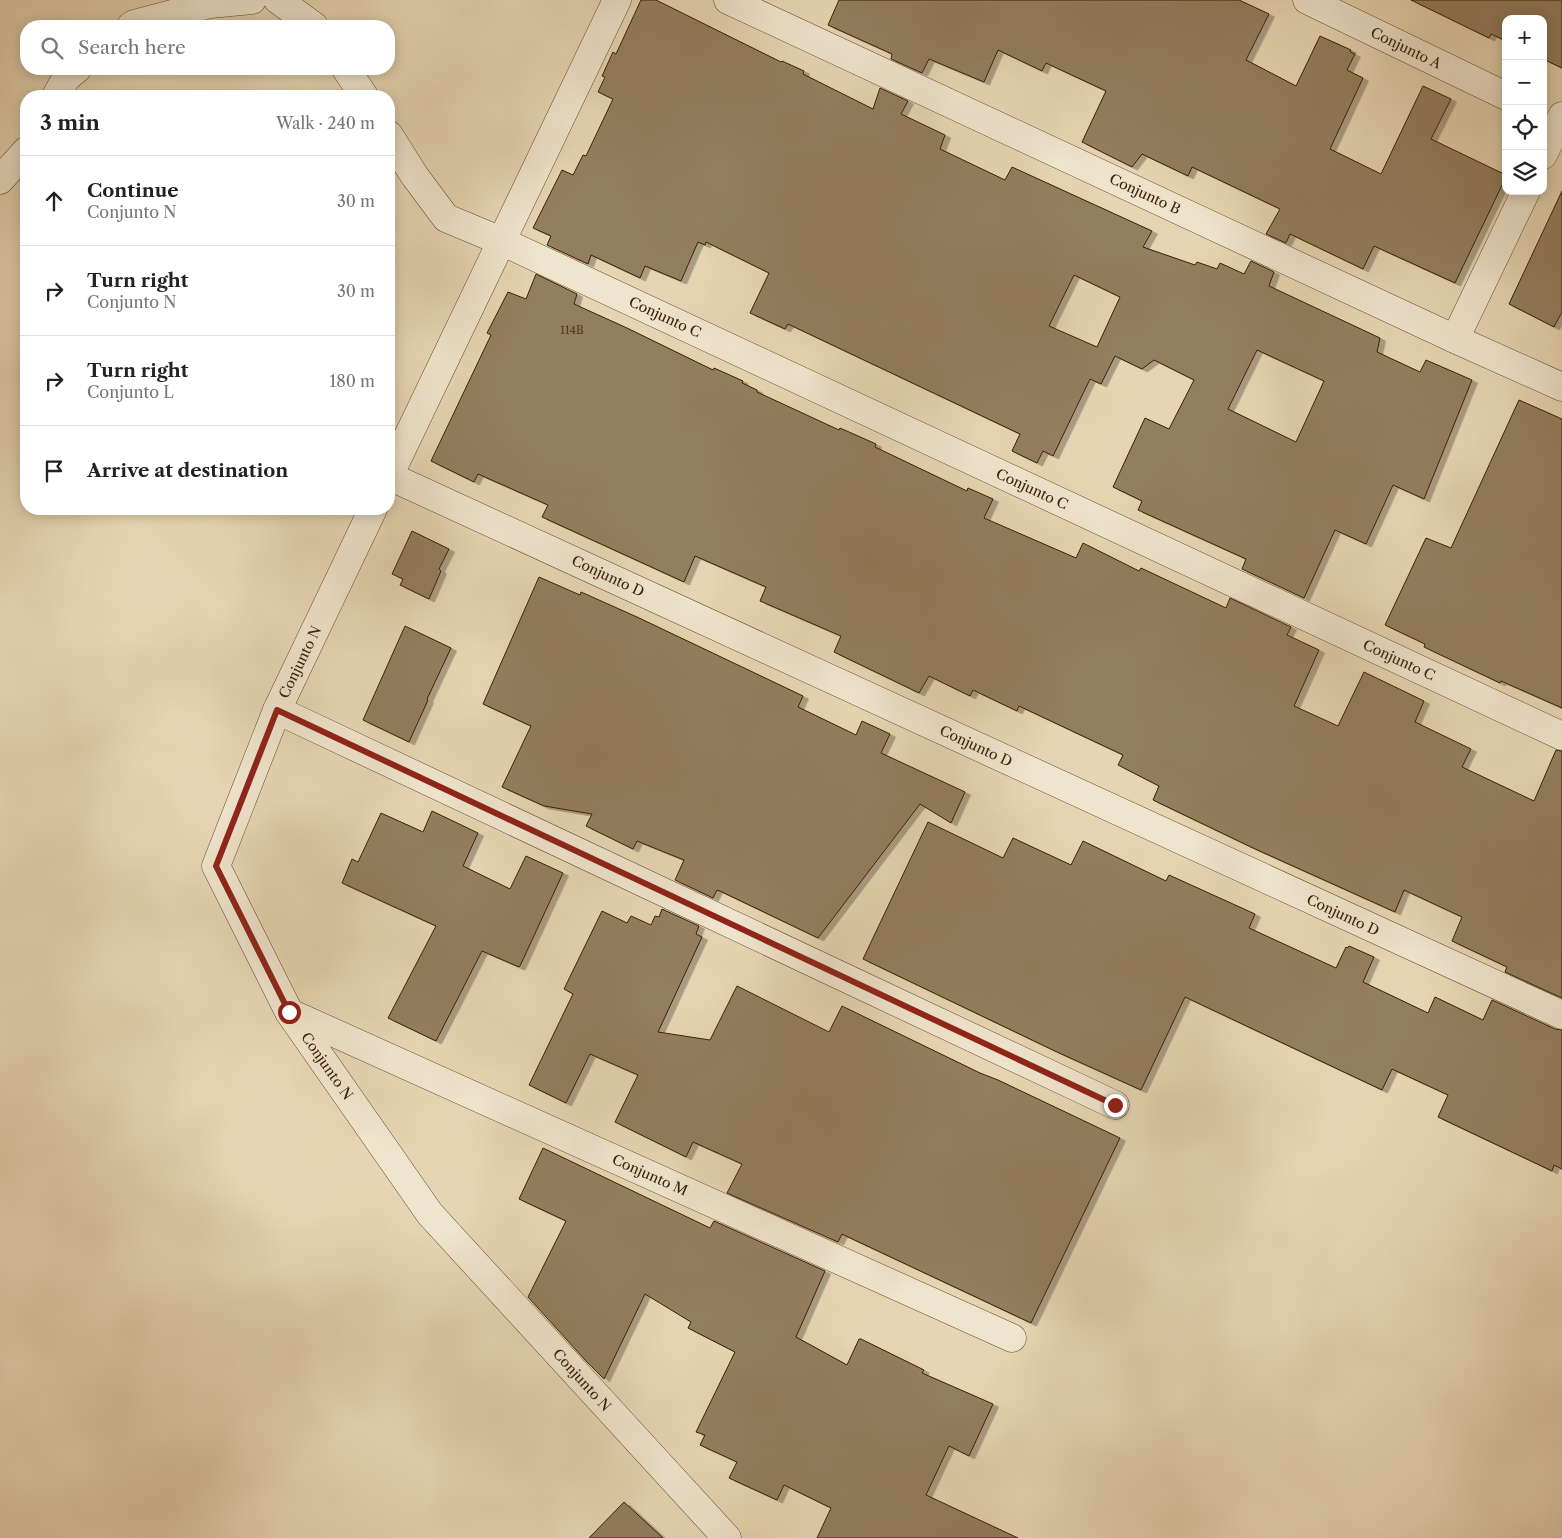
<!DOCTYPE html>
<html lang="en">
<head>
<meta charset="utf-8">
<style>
	:root { --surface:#fff; --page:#f2f2f2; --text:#222; --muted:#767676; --line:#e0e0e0 }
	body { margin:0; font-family:"Libre Caslon Text",serif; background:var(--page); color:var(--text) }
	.controls { position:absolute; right:15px; top:15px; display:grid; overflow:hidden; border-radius:10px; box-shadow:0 2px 12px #0003 }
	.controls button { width:45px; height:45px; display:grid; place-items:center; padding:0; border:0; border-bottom:1px solid var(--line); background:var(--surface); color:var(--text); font:25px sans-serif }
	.stop { position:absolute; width:15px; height:15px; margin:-11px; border:4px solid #8f2418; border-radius:50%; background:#fff }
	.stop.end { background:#8f2418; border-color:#fff; box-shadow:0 1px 5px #0008 }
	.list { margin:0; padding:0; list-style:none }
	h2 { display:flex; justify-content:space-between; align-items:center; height:65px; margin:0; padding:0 20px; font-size:21px }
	h2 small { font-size:16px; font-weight:400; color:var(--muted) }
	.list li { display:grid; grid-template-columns:32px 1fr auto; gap:15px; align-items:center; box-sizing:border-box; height:90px; padding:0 20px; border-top:1px solid var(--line) }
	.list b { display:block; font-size:19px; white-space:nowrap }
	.list p { margin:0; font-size:16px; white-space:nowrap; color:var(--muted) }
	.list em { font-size:16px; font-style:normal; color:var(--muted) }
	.icon { flex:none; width:28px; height:28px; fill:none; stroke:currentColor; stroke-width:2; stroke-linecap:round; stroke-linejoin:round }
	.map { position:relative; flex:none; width:1562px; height:1538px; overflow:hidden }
	.search { position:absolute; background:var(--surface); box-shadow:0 2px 12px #0003; left:20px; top:20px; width:375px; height:55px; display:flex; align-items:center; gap:12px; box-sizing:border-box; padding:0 18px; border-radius:20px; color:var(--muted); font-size:19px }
	.panel { position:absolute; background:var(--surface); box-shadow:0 2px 12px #0003; left:20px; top:90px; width:375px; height:425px; border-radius:20px }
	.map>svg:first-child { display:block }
</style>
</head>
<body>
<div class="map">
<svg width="1562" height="1538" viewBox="0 0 1562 1538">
	<defs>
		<filter id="shadow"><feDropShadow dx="5.5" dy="3" stdDeviation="0" flood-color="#0004"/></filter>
	</defs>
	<rect width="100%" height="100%" fill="#e6d5b2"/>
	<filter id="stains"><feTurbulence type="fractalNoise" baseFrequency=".004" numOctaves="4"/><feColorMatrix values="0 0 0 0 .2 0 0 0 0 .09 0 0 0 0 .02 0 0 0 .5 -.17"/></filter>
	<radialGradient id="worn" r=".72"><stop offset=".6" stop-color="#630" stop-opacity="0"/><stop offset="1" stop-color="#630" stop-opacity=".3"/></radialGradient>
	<g fill="#937e5e" stroke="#3a2003" fill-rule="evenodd" filter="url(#shadow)">
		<path d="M 641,0 L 656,0 L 781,62 L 782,61 L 804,71 L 803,74 L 873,109 L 880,88 L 908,101 L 901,114 L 945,135 L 940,149 L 1005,180 L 1012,167 L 1152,231 L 1143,247 L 1195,265 L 1197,262 L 1217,269 L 1220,263 L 1244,274 L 1251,261 L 1274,272 L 1269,286 L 1380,338 L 1377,352 L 1420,372 L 1426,360 L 1472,380 L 1424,499 L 1393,485 L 1366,544 L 1335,530 L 1304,598 L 1242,569 L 1246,559 L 1138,510 L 1142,501 L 1113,487 L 1145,418 L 1169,429 L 1194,380 L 1154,360 L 1142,369 L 1115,356 L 1101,384 L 1090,379 L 1053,456 L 1043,451 L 1037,463 L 1012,451 L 1020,434 L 788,324 L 785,329 L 750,313 L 769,273 L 706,242 L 705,245 L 698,242 L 681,281 L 645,266 L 640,278 L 591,255 L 588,264 L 547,245 L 551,236 L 533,228 L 562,170 L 573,175 L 583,155 L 586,156 L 613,99 L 598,92 L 605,77 L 602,76 L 613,52 L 616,54 ZM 1074,275 L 1120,297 L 1097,347 L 1049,326 ZM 1257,350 L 1324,381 L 1296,442 L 1228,409 Z"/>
		<path d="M 839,0 L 1239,0 L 1269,14 L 1246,60 L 1296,86 L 1320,36 L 1351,50 L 1350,52 L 1355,54 L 1347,70 L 1363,78 L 1330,149 L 1381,174 L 1423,86 L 1451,99 L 1431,139 L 1506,175 L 1506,177 L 1455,283 L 1374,246 L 1363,269 L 1290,234 L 1286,243 L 1266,234 L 1280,209 L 1192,167 L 1188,176 L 1142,154 L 1132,167 L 1082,142 L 1106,91 L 1046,63 L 1042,71 L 998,50 L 984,82 L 929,59 L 922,73 L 891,59 L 892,54 L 828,25 Z"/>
		<path d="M 1411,0 L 1562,0 L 1562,68 L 1543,59 L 1543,19 L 1506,19 L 1506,41 L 1491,34 L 1489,38 Z"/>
		<path d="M 1562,191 L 1562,312 L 1554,327 L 1509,304 Z"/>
		<path d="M 536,274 L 577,294 L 574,304 L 627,328 L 713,370 L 714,368 L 743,381 L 742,383 L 757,390 L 757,392 L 839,430 L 840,428 L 876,444 L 875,447 L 967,491 L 968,488 L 993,499 L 984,518 L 1076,558 L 1083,543 L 1139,571 L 1141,568 L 1226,608 L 1230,598 L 1291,627 L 1287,635 L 1319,650 L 1294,706 L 1338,726 L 1364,672 L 1424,701 L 1415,722 L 1471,749 L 1462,767 L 1534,801 L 1556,750 L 1562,751 L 1562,998 L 1505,972 L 1507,967 L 1452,941 L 1462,917 L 1404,890 L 1395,912 L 1253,848 L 1153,800 L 1159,786 L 1118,765 L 1123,755 L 1019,706 L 1017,711 L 973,690 L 970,696 L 929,676 L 919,693 L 834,652 L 841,636 L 760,601 L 766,587 L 695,556 L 684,582 L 542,517 L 548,505 L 478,474 L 474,482 L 431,461 L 491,335 L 487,333 L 508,292 L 526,299 Z"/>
		<path d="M 1519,400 L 1562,419 L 1562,708 L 1501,681 L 1500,683 L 1424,647 L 1425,644 L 1385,625 L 1426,538 L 1451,548 Z"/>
		<path d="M 412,531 L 449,549 L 439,569 L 441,571 L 429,599 L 400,585 L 403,579 L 392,574 Z"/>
		<path d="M 539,577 L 580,595 L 581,592 L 637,617 L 803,696 L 798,707 L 856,735 L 862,721 L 890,734 L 881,753 L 965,792 L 951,823 L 920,804 L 818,938 L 722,892 L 717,890 L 713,898 L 675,880 L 684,860 L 637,841 L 633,849 L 586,826 L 592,814 L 544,806 L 502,787 L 531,726 L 483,704 Z"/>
		<path d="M 405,626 L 451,648 L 427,699 L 428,700 L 409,742 L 363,720 Z"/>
		<path d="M 432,811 L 478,833 L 463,866 L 510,889 L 526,856 L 563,873 L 520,966 L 519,967 L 482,951 L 436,1041 L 388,1018 L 436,926 L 342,883 L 352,859 L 358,862 L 381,813 L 423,832 Z"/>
		<path d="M 928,822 L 1003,858 L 1013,838 L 1071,865 L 1083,841 L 1166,881 L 1169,875 L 1255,914 L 1249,928 L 1336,968 L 1346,947 L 1347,948 L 1349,946 L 1374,957 L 1363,982 L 1428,1013 L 1435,997 L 1483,1020 L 1492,1000 L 1555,1029 L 1562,1030 L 1562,1169 L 1554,1165 L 1552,1171 L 1438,1117 L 1448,1095 L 1392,1069 L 1382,1090 L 1185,997 L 1141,1090 L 1057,1052 L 863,959 Z"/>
		<path d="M 662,909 L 699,926 L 696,934 L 702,937 L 658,1032 L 710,1040 L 737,986 L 829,1032 L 842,1006 L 980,1073 L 998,1080 L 1120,1138 L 1031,1323 L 846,1236 L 842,1234 L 838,1242 L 727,1193 L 742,1164 L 693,1142 L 686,1157 L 615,1122 L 638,1075 L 590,1054 L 566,1103 L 529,1085 L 573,994 L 564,989 L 602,911 L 627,923 L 631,916 L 651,925 L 655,916 L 659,917 Z"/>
		<path d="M 543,1148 L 710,1228 L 714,1221 L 825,1271 L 796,1337 L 847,1365 L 859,1339 L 861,1339 L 924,1370 L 922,1373 L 993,1404 L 969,1456 L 949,1446 L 926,1495 L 1018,1538 L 817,1538 L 831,1508 L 784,1485 L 777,1500 L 729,1478 L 737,1462 L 700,1445 L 705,1435 L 696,1432 L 735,1352 L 688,1328 L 691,1322 L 645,1294 L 604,1379 L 586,1361 L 528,1297 L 566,1221 L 519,1199 Z"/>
		<path d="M 624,1502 L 663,1538 L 589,1538 Z"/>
	</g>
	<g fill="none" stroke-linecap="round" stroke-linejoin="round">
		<defs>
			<g id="minor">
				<path d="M 278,0 L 314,26"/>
				<path d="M 728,0 L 1455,339 L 1562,387"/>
				<path d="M 1307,0 L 1506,96"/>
				<path d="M 131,26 L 134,24 L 210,4 L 252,0"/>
				<path d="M 346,69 L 364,96"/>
				<path d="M 56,96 L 66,78 L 77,69"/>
				<path d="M 389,135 L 414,175 L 446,218 L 501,241 L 1562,736"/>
				<path d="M 1543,155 L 1562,116"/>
				<path d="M 0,180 L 26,151"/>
				<path d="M 1455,339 L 1526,191"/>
				<path d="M 389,476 L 1562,1015"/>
				<path d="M 389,476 L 617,0"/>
				<path d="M 373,509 L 277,710 L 216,866 L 289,1012 L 430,1214 L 727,1538"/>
				<path d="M 277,710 L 1115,1105"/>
				<path d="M 290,1013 L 1012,1338"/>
			</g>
		</defs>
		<use href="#minor" stroke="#654d2f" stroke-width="29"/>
		<use href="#minor" stroke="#efe4cd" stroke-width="28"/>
	</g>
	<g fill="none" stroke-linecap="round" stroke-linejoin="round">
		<path stroke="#8f2418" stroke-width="6" d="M 289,1012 L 216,866 L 277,710 L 1115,1105"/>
	</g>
	<g text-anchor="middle" stroke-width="4" stroke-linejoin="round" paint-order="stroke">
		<g font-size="11" fill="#50381a">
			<text x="572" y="334">114B</text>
		</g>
		<g font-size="14" fill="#3a2003" stroke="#efe4cd">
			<text transform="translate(1406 48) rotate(26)" y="5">Conjunto A</text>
			<text transform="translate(1145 194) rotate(25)" y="5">Conjunto B</text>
			<text transform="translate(665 317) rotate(25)" y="5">Conjunto C</text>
			<text transform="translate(1032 489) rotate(25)" y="5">Conjunto C</text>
			<text transform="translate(608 576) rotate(25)" y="5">Conjunto D</text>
			<text transform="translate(1399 660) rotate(25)" y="5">Conjunto C</text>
			<text transform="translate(300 662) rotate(-64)" y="5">Conjunto N</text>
			<text transform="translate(976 746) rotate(25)" y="5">Conjunto D</text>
			<text transform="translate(1343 915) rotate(25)" y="5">Conjunto D</text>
			<text transform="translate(327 1066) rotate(55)" y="5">Conjunto N</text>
			<text transform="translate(650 1175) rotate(24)" y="5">Conjunto M</text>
			<text transform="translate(582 1380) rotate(48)" y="5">Conjunto N</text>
		</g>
	</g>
	<rect width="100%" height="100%" filter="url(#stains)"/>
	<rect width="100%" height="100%" fill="url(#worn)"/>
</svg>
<div class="controls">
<button>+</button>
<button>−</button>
<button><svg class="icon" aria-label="locate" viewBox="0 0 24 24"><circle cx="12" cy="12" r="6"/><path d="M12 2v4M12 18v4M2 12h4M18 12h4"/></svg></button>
<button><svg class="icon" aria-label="layers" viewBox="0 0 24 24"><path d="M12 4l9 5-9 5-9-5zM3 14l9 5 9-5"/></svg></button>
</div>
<div class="stop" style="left:289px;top:1012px"></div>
<div class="stop end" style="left:1115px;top:1105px"></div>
<div class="search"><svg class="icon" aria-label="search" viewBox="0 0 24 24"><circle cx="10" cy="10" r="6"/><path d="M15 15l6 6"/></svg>Search here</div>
<section class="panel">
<h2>3 min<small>Walk · 240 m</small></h2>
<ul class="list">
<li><svg class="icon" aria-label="ahead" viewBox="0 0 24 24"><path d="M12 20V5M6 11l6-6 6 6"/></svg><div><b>Continue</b><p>Conjunto N</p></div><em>30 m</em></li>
<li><svg class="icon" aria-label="right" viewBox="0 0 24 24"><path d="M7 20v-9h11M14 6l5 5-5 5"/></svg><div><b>Turn right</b><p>Conjunto N</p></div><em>30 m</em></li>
<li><svg class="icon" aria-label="right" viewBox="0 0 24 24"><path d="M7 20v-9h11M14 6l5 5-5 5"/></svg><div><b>Turn right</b><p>Conjunto L</p></div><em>180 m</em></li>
<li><svg class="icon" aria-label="arrive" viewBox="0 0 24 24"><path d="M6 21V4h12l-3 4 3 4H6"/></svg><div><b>Arrive at destination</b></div></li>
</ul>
</section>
</div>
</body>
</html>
